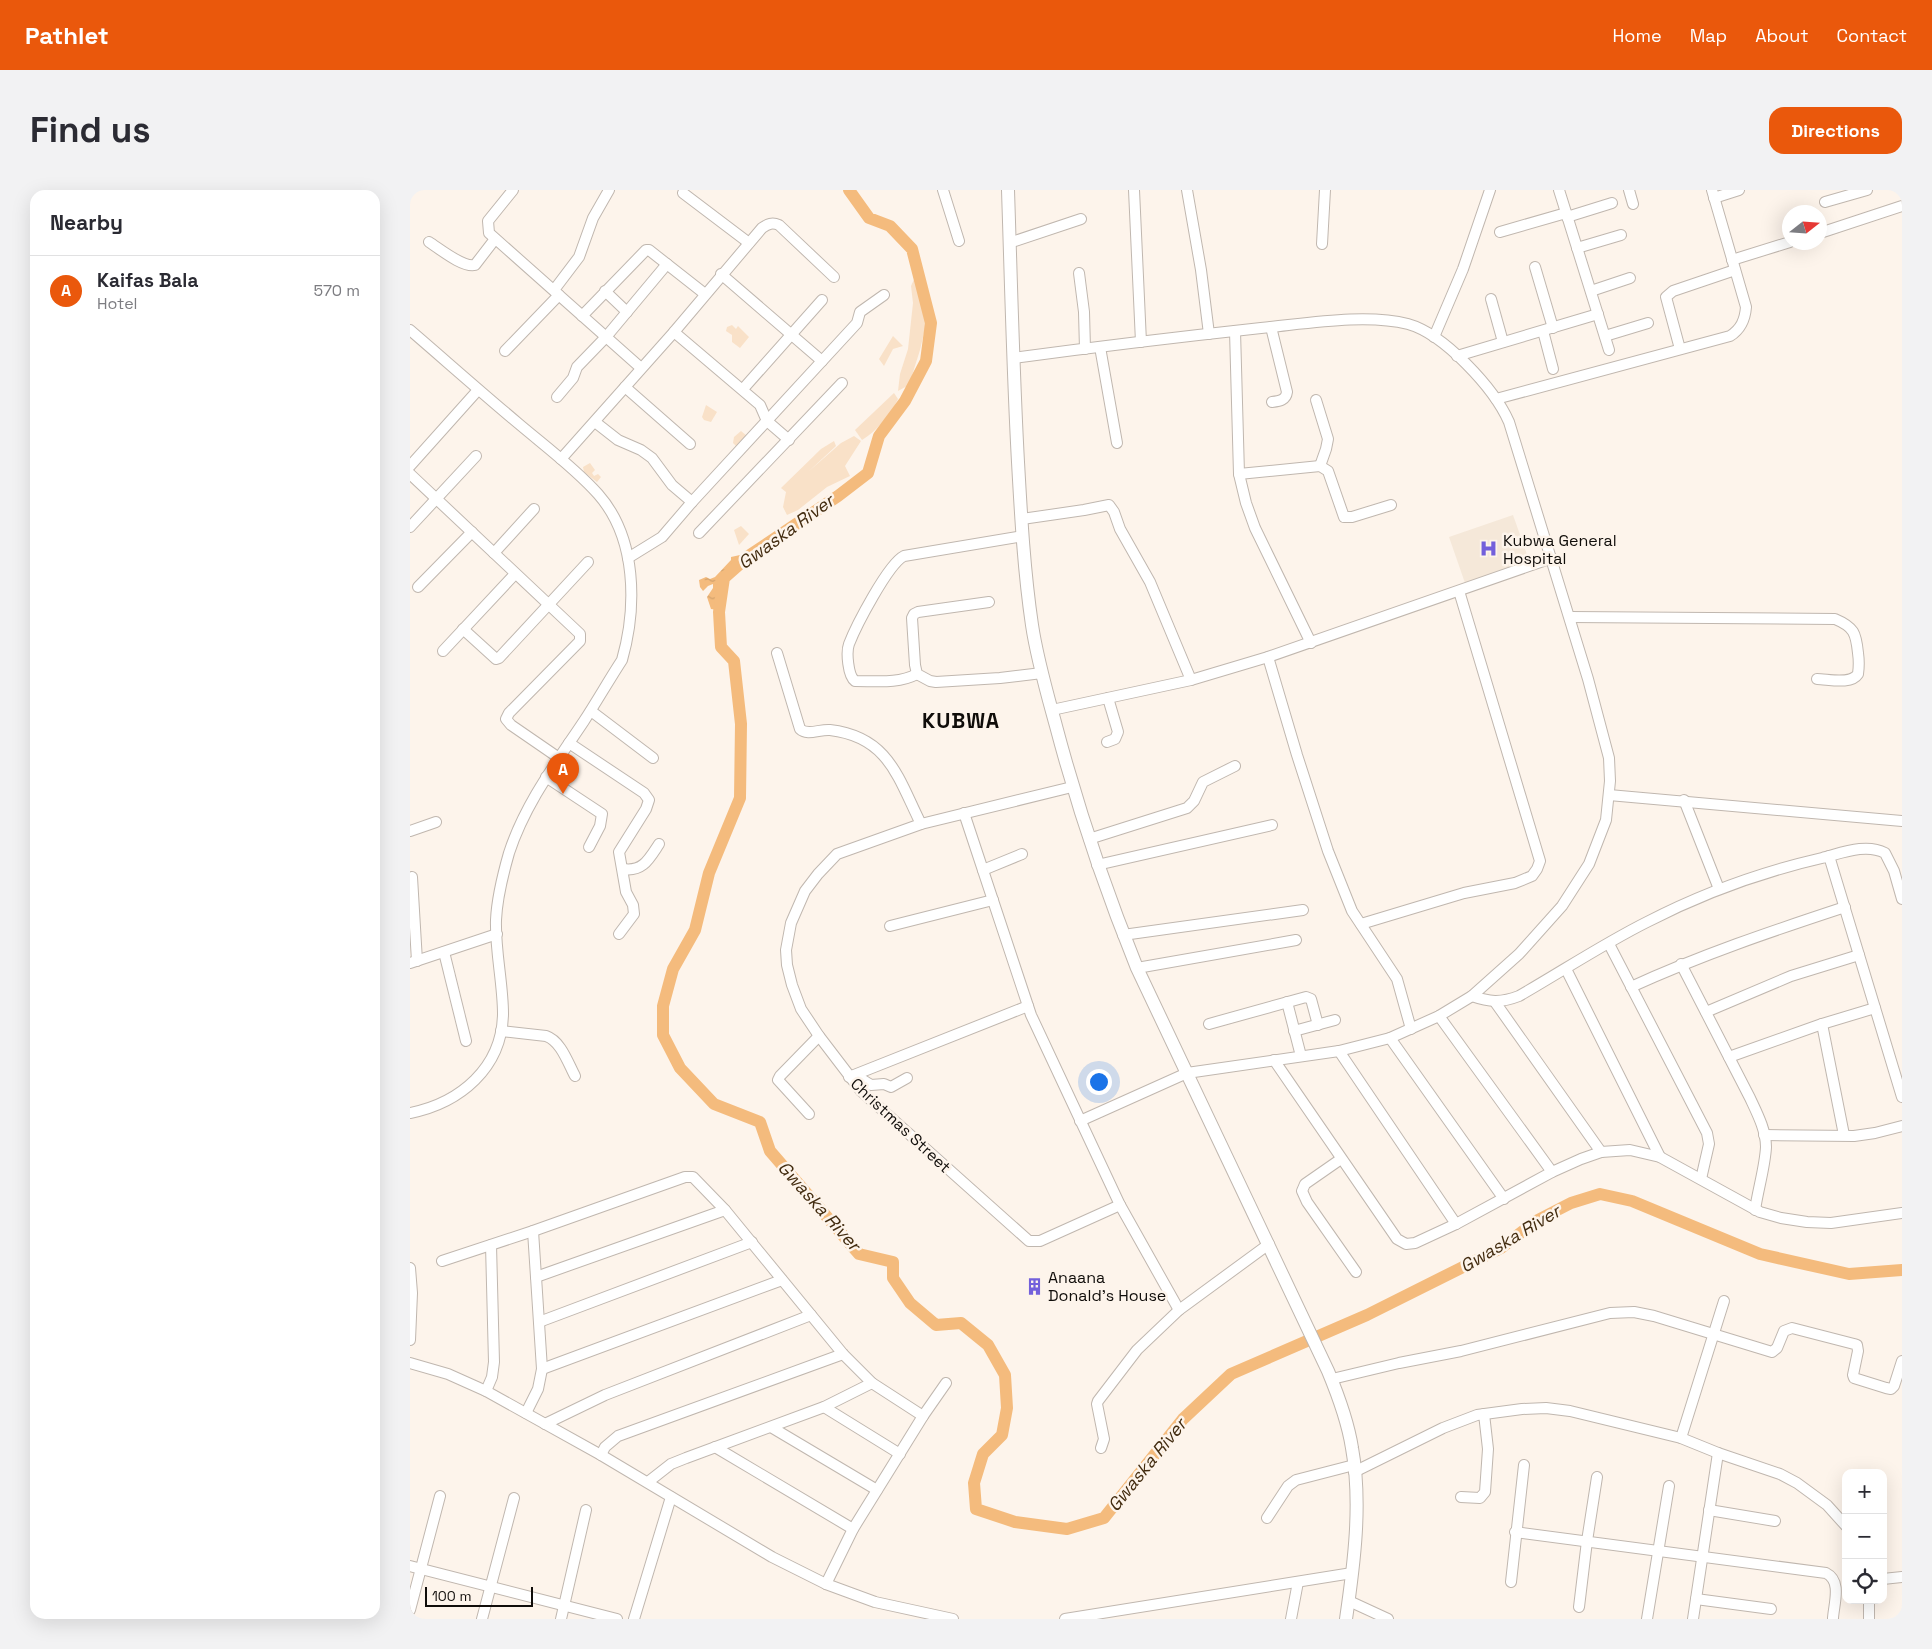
<!DOCTYPE html>
<html lang="en">
<head>
<meta charset="utf-8">
<style>
	:root { --surface:#fff; --page:#f2f2f3; --text:#2b2b33; --muted:#7c7c81; --line:#e1e1e2; --accent:#ea580c }
	body { margin:0; font-family:"Space Grotesk",sans-serif; background:var(--page); color:var(--text) }
	.controls { position:absolute; right:15px; bottom:15px; display:grid; overflow:hidden; border-radius:10px; box-shadow:0 5px 20px #0002 }
	.controls button { width:45px; height:45px; display:grid; place-items:center; padding:0; border:0; border-bottom:1px solid var(--line); background:var(--surface); color:var(--text); font:25px sans-serif }
	.compass { position:absolute; left:1372px; top:15px; width:45px; height:45px; border-radius:50%; background:var(--surface); box-shadow:0 5px 20px #0002; rotate:73deg }
	.scale { position:absolute; left:15px; bottom:12px; width:108px; box-sizing:border-box; padding-left:5px; border:2px solid #100d0a; border-top:0; font-size:14px; line-height:18px; white-space:nowrap; color:#100d0a; -webkit-text-stroke:4px #fdf4eb; paint-order:stroke }
	.you { position:absolute; left:688px; top:891px; width:18px; height:18px; margin:-12px; border:4px solid #fff; border-radius:50%; background:#1a73e8; box-shadow:0 0 0 8px #1a73e833 }
	.badge { display:grid; place-items:center; width:32px; height:32px; border-radius:50%; background:var(--accent); color:#fff; font-size:16px; font-weight:700 }
	.pin { position:absolute; translate:-50% -41px; filter:drop-shadow(0 1px 2px #0008) }
	.pin::after { content:''; position:absolute; top:26px; width:18px; height:15px; background:inherit; clip-path:polygon(0 0,100% 0,50% 100%) }
	.list { margin:0; padding:0; list-style:none }
	h2 { display:flex; justify-content:space-between; align-items:center; height:65px; margin:0; padding:0 20px; font-size:21px }
	h2 small { font-size:16px; font-weight:400; color:var(--muted) }
	.list li { display:grid; grid-template-columns:32px 1fr auto; gap:15px; align-items:center; box-sizing:border-box; height:70px; padding:0 20px; border-top:1px solid var(--line) }
	.list b { display:block; font-size:19px; white-space:nowrap }
	.list p { margin:0; font-size:16px; white-space:nowrap; color:var(--muted) }
	.list em { font-size:16px; font-style:normal; color:var(--muted) }
	.icon { flex:none; width:28px; height:28px; fill:none; stroke:currentColor; stroke-width:2; stroke-linecap:round; stroke-linejoin:round }
	.map { position:relative; flex:none; width:1492px; height:1429px; overflow:hidden; border-radius:15px }
	header { display:flex; align-items:center; gap:30px; box-sizing:border-box; height:70px; padding:0 25px; background:var(--accent); color:#fff }
	header strong { font-size:24px }
	nav { display:flex; gap:28px; margin-inline-start:auto; font-size:18px }
	.intro { display:flex; align-items:center; justify-content:space-between; box-sizing:border-box; height:120px; padding:0 30px }
	h1 { margin:0; font-size:35px }
	.button { padding:12px 22px; border-radius:15px; background:var(--accent); color:#fff; font-size:18px; font-weight:700 }
	main { display:flex; gap:30px; padding:0 30px }
	aside { flex:1; background:var(--surface); border-radius:15px; box-shadow:0 5px 20px #0002 }
	.map>svg:first-child { display:block }
</style>
</head>
<body>
<header>
<strong>Pathlet</strong>
<nav><a>Home</a><a>Map</a><a>About</a><a>Contact</a></nav>
</header>
<div class="intro"><h1>Find us</h1><a class="button">Directions</a></div>
<main>
<aside>
<h2>Nearby<small></small></h2>
<ul class="list">
<li><span class="badge">A</span><div><b>Kaifas Bala</b><p>Hotel</p></div><em>570 m</em></li>
</ul>
</aside>
<div class="map">
<svg width="1492" height="1429" viewBox="0 0 1492 1429">
	<defs>
		<pattern id="water-ripples" width="26" height="14" patternUnits="userSpaceOnUse" patternTransform="scale(1.25)"><rect width="26" height="14" fill="#f4bb7d"/><path d="M2 4q2-2 4 0t4 0M15 11q2-2 4 0t4 0" fill="none" stroke="#d0a06b"/></pattern>
	</defs>
	<rect width="100%" height="100%" fill="#fdf4eb"/>
	<path fill="#f5e8d9" d="M 1103,325 L 1119,370 L 1055,393 L 1039,347 Z"/>
	<g fill="#f9e1c8">
		<path d="M 506,85 L 517,130 L 510,160 L 499,195 L 488,201 L 490,184 L 498,159 L 503,113 L 501,96 Z"/>
		<path d="M 322,135 L 326,139 L 328,136 L 339,147 L 330,158 L 322,152 L 322,145 L 316,141 L 317,137 Z"/>
		<path d="M 483,146 L 493,156 L 483,159 L 474,176 L 469,169 Z"/>
		<path d="M 484,203 L 488,209 C 480,225 468,240 452,250 L 445,240 Z"/>
		<path d="M 296,215 L 307,222 L 301,232 L 294,230 L 292,227 Z"/>
		<path d="M 331,241 L 337,246 L 328,258 L 323,253 L 324,247 Z"/>
		<path d="M 444,246 L 451,251 L 435,276 L 440,286 L 417,297 L 388,320 L 377,325 L 373,317 L 376,302 L 371,298 L 411,259 L 424,251 L 426,256 L 398,282 L 431,253 Z"/>
		<path d="M 180,273 L 185,280 L 182,283 L 184,286 L 188,284 L 191,287 L 187,292 L 174,282 L 173,277 Z"/>
		<path d="M 331,336 L 339,344 L 329,355 L 324,340 Z"/>
	</g>
	<path fill="url(#water-ripples)" d="M 330,365 L 334,368 L 312,388 L 308,420 L 301,419 L 297,407 L 303,398 L 303,394 L 298,396 L 293,401 L 290,397 L 289,390 L 296,387 L 300,389 L 305,387 L 321,370 L 321,367 Z"/>
	<g fill="none" stroke-linecap="round" stroke-linejoin="round">
		<path stroke="#f4bb7d" stroke-width="12" d="M 439,0 L 459,28 L 480,36 L 502,59 L 521,133 L 516,171 L 495,211 L 469,246 L 458,283 L 428,306 L 340,365 L 314,388 L 309,422 L 311,457 L 324,471 L 331,534 L 330,608 L 299,683 L 285,740 L 263,779 L 253,816 L 253,845 L 270,878 L 304,914 L 350,932 L 360,961 L 449,1064 L 483,1072 L 483,1088 L 500,1113 L 526,1135 L 551,1133 L 578,1155 L 595,1185 L 597,1218 L 592,1245 L 573,1264 L 564,1293 L 566,1319 L 605,1332 L 657,1339 L 694,1328 L 773,1229 L 821,1184 L 957,1125 L 1091,1058 L 1126,1031 L 1161,1013 L 1190,1004 L 1222,1011 L 1350,1064 L 1439,1084 L 1492,1080"/>
		<defs>
			<g id="minor">
				<path d="M 103,0 L 78,31 L 79,43 L 231,178"/>
				<path d="M 533,0 L 549,51"/>
				<path d="M 724,0 L 731,152"/>
				<path d="M 777,0 L 791,80 L 799,144"/>
				<path d="M 1149,0 L 1199,160"/>
				<path d="M 1219,0 L 1223,14"/>
				<path d="M 273,3 L 339,53"/>
				<path d="M 1304,8 L 1329,0"/>
				<path d="M 1415,12 L 1457,0"/>
				<path d="M 1157,27 L 1202,13"/>
				<path d="M 1090,42 L 1156,23"/>
				<path d="M 1410,43 L 1492,16"/>
				<path d="M 19,52 C 30,59 53,78 65,75 L 85,49"/>
				<path d="M 599,53 L 671,29"/>
				<path d="M 912,54 L 915,0"/>
				<path d="M 1167,58 L 1211,45"/>
				<path d="M 1322,70 L 1380,52"/>
				<path d="M 1125,77 L 1143,138"/>
				<path d="M 669,83 L 674,122 L 675,159"/>
				<path d="M 311,84 L 412,171"/>
				<path d="M 144,100 L 169,67 L 183,28 L 199,0"/>
				<path d="M 195,101 L 217,122"/>
				<path d="M 1181,101 L 1220,88"/>
				<path d="M 1081,109 L 1093,152"/>
				<path d="M 172,126 L 236,60 L 239,60 L 295,104"/>
				<path d="M 861,137 L 877,202 C 876,210 870,211 862,212"/>
				<path d="M 0,140 C 36,171 72,203 109,234 C 135,256 166,279 188,304 C 227,348 227,417 212,470 C 199,490 187,511 174,531 C 146,573 115,614 99,663 C 93,684 87,707 86,730 C 85,761 93,793 93,824 C 92,878 50,913 0,923"/>
				<path d="M 825,141 L 829,284 L 836,313 L 845,338 L 901,453"/>
				<path d="M 1133,141 L 1143,179"/>
				<path d="M 264,142 L 350,215 L 357,231 L 379,250"/>
				<path d="M 1195,146 L 1238,133"/>
				<path d="M 1024,147 L 1053,79 L 1080,0"/>
				<path d="M 690,157 L 707,253"/>
				<path d="M 1270,159 L 1256,107 L 1263,101 L 1325,80"/>
				<path d="M 95,161 L 149,105"/>
				<path d="M 1047,166 L 1188,124"/>
				<path d="M 603,168 C 685,157 768,147 851,138 C 894,134 955,123 998,134 C 1034,144 1084,198 1099,232 L 1178,489 L 1199,568 L 1200,591 L 1196,630 L 1179,674 L 1152,716 L 1109,764 L 1062,806 L 1029,826 L 980,848 L 929,861 L 777,883 L 670,931"/>
				<path d="M 215,197 L 280,254"/>
				<path d="M 333,199 L 412,110"/>
				<path d="M 147,207 L 163,188 L 167,177 L 196,147 L 257,74"/>
				<path d="M 1086,209 L 1320,146 C 1331,139 1335,130 1336,117 L 1302,0"/>
				<path d="M 906,210 L 918,249 L 916,259 L 910,276"/>
				<path d="M 185,232 L 208,250 L 231,260 L 242,268 L 262,295 L 282,312"/>
				<path d="M 151,269 L 264,142 L 352,38 C 358,34 362,32 369,35 L 424,87"/>
				<path d="M 0,276 L 68,200"/>
				<path d="M 0,284 L 170,444 L 170,451 L 99,523 L 96,529 L 101,535 L 149,568"/>
				<path d="M 829,284 L 910,276 L 918,281 L 934,327 L 942,327 L 981,315"/>
				<path d="M 612,329 L 674,320 L 699,315 L 704,322 L 710,339 L 740,392 L 781,490"/>
				<path d="M 0,337 L 66,266"/>
				<path d="M 289,343 L 432,193"/>
				<path d="M 84,363 L 124,319"/>
				<path d="M 218,368 L 252,347 L 282,312 L 447,133 L 450,122 L 474,105"/>
				<path d="M 8,397 L 62,342"/>
				<path d="M 579,412 L 508,422 L 504,424 L 502,428 L 505,475 L 507,484 L 520,491 L 526,492 L 590,488 L 632,483"/>
				<path d="M 1160,427 L 1425,429 C 1444,437 1446,443 1448,463 C 1449,470 1449,477 1448,484 C 1441,495 1418,489 1407,489"/>
				<path d="M 53,439 L 86,469 L 89,468 L 178,372"/>
				<path d="M 33,461 L 105,384"/>
				<path d="M 367,463 L 390,539 C 397,546 410,539 420,540 C 479,547 488,588 511,634"/>
				<path d="M 858,467 L 887,565 L 918,661 L 942,721 L 987,789 L 1001,839"/>
				<path d="M 507,484 C 488,494 467,491 445,491 C 438,486 436,462 439,454 C 446,436 478,374 494,366 L 613,346"/>
				<path d="M 642,520 L 781,490 L 858,467 L 1142,368"/>
				<path d="M 181,521 L 243,568"/>
				<path d="M 697,552 L 705,549 L 708,542 L 698,508"/>
				<path d="M 159,553 L 234,603 L 239,610 L 236,619 L 209,662 L 216,702 L 223,715 L 224,724 L 209,744"/>
				<path d="M 136,587 L 192,624 L 190,636 L 179,657"/>
				<path d="M 662,597 L 511,634 L 427,664 L 408,684 L 395,701 L 381,733 L 376,760 L 377,775 L 382,795 L 391,819 L 409,846 L 451,901 L 619,1051 L 630,1051 L 710,1015"/>
				<path d="M 1199,605 L 1492,631"/>
				<path d="M 1274,610 L 1309,699"/>
				<path d="M 554,623 L 621,825 L 710,1015 L 769,1120"/>
				<path d="M 0,641 L 26,632"/>
				<path d="M 679,649 L 777,618 L 784,611 L 793,592 L 825,576"/>
				<path d="M 1419,666 L 1492,907"/>
				<path d="M 687,675 L 862,635"/>
				<path d="M 213,679 C 233,682 239,669 249,654"/>
				<path d="M 573,680 L 612,664"/>
				<path d="M 2,687 L 7,771"/>
				<path d="M 951,734 L 1054,703 L 1105,693 L 1122,686 L 1127,679 L 1130,671 L 1049,401"/>
				<path d="M 480,736 L 583,710"/>
				<path d="M 713,745 L 893,720"/>
				<path d="M 1199,754 L 1297,943 L 1299,954 L 1291,989"/>
				<path d="M 34,762 L 56,851"/>
				<path d="M 0,773 L 87,744"/>
				<path d="M 1271,774 L 1340,908 C 1347,923 1356,940 1356,957 C 1355,977 1348,999 1345,1020"/>
				<path d="M 727,778 L 886,750"/>
				<path d="M 1156,779 L 1250,967"/>
				<path d="M 1221,797 C 1291,765 1362,741 1435,717"/>
				<path d="M 1062,806 C 1079,812 1091,813 1109,806 C 1151,782 1193,754 1237,732 C 1293,703 1351,682 1412,668 C 1432,663 1456,653 1475,663 L 1484,681 L 1492,709"/>
				<path d="M 877,812 L 891,866"/>
				<path d="M 1085,812 L 1191,962"/>
				<path d="M 1296,822 L 1381,786 L 1449,765"/>
				<path d="M 1029,826 L 1142,982"/>
				<path d="M 799,834 L 896,807 L 901,809 L 908,835"/>
				<path d="M 1412,834 L 1434,945"/>
				<path d="M 91,841 L 136,846 C 151,851 158,873 165,886"/>
				<path d="M 884,841 L 925,830"/>
				<path d="M 980,848 L 1094,1009"/>
				<path d="M 929,861 L 1046,1034"/>
				<path d="M 1319,867 L 1412,834 L 1465,818"/>
				<path d="M 864,870 L 987,1049 L 996,1054 L 1005,1053 L 1046,1034 L 1142,982 L 1171,969 L 1191,962 L 1220,960 L 1250,967 L 1350,1022 L 1371,1028 L 1397,1032 L 1421,1033 L 1492,1023"/>
				<path d="M 445,885 L 461,895 L 474,894 L 481,897 L 497,888"/>
				<path d="M 439,887 L 618,816"/>
				<path d="M 399,924 L 368,890 L 370,886 L 409,846"/>
				<path d="M 1354,945 L 1444,946 L 1465,943 L 1492,936"/>
				<path d="M 931,969 L 895,994 L 892,1001 L 897,1012 L 946,1082"/>
				<path d="M 32,1071 L 123,1041 L 275,987 L 283,987 L 315,1020 L 433,1164 L 462,1193 L 513,1226"/>
				<path d="M 0,1078 L 2,1103 L 0,1150"/>
				<path d="M 126,1087 L 315,1020"/>
				<path d="M 129,1132 L 342,1052"/>
				<path d="M 0,1173 L 38,1184 L 76,1201 L 191,1265 L 362,1367 L 416,1394 L 465,1412 L 543,1429"/>
				<path d="M 132,1179 L 372,1090"/>
				<path d="M 922,1189 L 989,1173 L 1051,1161 L 1200,1123 L 1224,1122 L 1244,1126 L 1362,1162 L 1367,1158 L 1374,1141 L 1382,1138 L 1444,1154 L 1447,1155 L 1448,1161 L 1443,1185 L 1444,1188 L 1476,1198 L 1481,1199 L 1484,1196 L 1492,1171"/>
				<path d="M 76,1201 L 82,1187 L 84,1172 L 81,1055"/>
				<path d="M 414,1217 L 490,1264"/>
				<path d="M 116,1223 L 128,1199 L 132,1179 L 123,1041"/>
				<path d="M 135,1234 L 195,1205 L 401,1125"/>
				<path d="M 361,1237 L 467,1300"/>
				<path d="M 1271,1248 L 1314,1111"/>
				<path d="M 305,1257 L 443,1339"/>
				<path d="M 691,1258 L 694,1249 L 687,1214 L 688,1211 L 727,1160 L 769,1120 L 859,1054"/>
				<path d="M 191,1265 L 195,1257 L 208,1246 L 433,1164"/>
				<path d="M 944,1282 L 1033,1238 L 1067,1225 L 1112,1219 L 1136,1218 L 1160,1221 L 1271,1248 L 1308,1263 L 1370,1284 L 1387,1293 L 1417,1315 L 1436,1336"/>
				<path d="M 238,1292 L 261,1274 L 276,1268 L 414,1217 L 462,1193"/>
				<path d="M 1051,1307 L 1070,1308 L 1075,1302 L 1078,1259 L 1074,1224"/>
				<path d="M 1299,1320 L 1365,1331"/>
				<path d="M 857,1328 L 878,1296 L 886,1290 L 944,1275"/>
				<path d="M 1105,1342 L 1416,1383 C 1432,1391 1424,1413 1423,1428"/>
				<path d="M 0,1376 L 207,1429"/>
				<path d="M 1473,1389 L 1492,1387"/>
				<path d="M 1101,1392 L 1114,1275"/>
				<path d="M 416,1394 L 443,1339 L 513,1226 L 536,1193"/>
				<path d="M 1286,1409 L 1361,1419"/>
				<path d="M 1459,1410 L 1459,1429"/>
				<path d="M 939,1411 L 978,1429"/>
				<path d="M 1169,1417 L 1177,1351 L 1187,1287"/>
				<path d="M 0,1420 L 30,1306"/>
				<path d="M 72,1429 L 104,1308"/>
				<path d="M 151,1429 L 176,1320"/>
				<path d="M 224,1429 L 261,1307"/>
				<path d="M 655,1429 L 942,1383"/>
				<path d="M 881,1429 L 888,1392"/>
				<path d="M 1237,1429 L 1259,1296"/>
				<path d="M 1283,1429 L 1308,1263"/>
			</g>
			<path id="major" d="M 598,0 C 601,91 603,181 608,272 C 611,326 614,381 622,435 C 627,469 637,503 646,536 C 668,619 695,699 727,778 L 918,1181 C 928,1205 938,1232 942,1258 C 952,1313 944,1374 936,1429"/>
		</defs>
		<use href="#minor" stroke="#c0b7af" stroke-width="12"/>
		<use href="#major" stroke="#c0b7af" stroke-width="14"/>
		<use href="#minor" stroke="#fff" stroke-width="10"/>
		<use href="#major" stroke="#fff" stroke-width="12"/>
	</g>
	<defs>
		<symbol id="hospital-bare" viewBox="-9 -9 18 18"><path d="M-5-5h3v3.5h4V-5h3V5h-3V1.5h-4V5h-3Z" fill="#7360db" stroke="#fdf4eb" stroke-width="2.5" paint-order="stroke"/></symbol>
		<symbol id="building-bare" viewBox="-9 -9 18 18"><path d="M-4-6H4V6H1V3H-1V6H-4ZM-2.5-4.3h1.7v1.8h-1.7ZM.8-4.3h1.7v1.8H.8ZM-2.5-1h1.7V.8h-1.7ZM.8-1h1.7V.8H.8Z" fill="#7360db" stroke="#fdf4eb" stroke-width="2.5" paint-order="stroke"/></symbol>
	</defs>
	<g fill-rule="evenodd">
		<use href="#hospital-bare" x="1066" y="346" width="25" height="25"/>
		<use href="#building-bare" x="612" y="1084" width="25" height="25"/>
	</g>
	<g text-anchor="middle" stroke-width="5" stroke-linejoin="round" paint-order="stroke">
		<g font-size="16" fill="#100d0a" stroke="#fdf4eb" text-anchor="start">
			<text x="1093" y="356">Kubwa General<tspan x="1093" dy="18">Hospital</tspan></text>
			<text x="638" y="1093">Anaana<tspan x="638" dy="18">Donald's House</tspan></text>
		</g>
		<g font-size="16" fill="#100d0a" stroke="#fdf4eb">
			<text transform="translate(491 935) rotate(43)" y="6">Christmas Street</text>
		</g>
		<g font-size="18" font-style="italic" fill="#432c10" stroke="#fdf4eb">
			<text transform="translate(376 342) rotate(-36)" y="6">Gwaska River</text>
			<text transform="translate(409 1016) rotate(48)" y="6">Gwaska River</text>
			<text transform="translate(1100 1049) rotate(-31)" y="6">Gwaska River</text>
			<text transform="translate(737 1275) rotate(-51)" y="6">Gwaska River</text>
		</g>
		<g font-size="21" font-weight="bold" letter-spacing="1" fill="#100d0a" stroke="#fdf4eb">
			<text x="551" y="538">KUBWA</text>
		</g>
	</g>
</svg>
<div class="controls">
<button>+</button>
<button>−</button>
<button><svg class="icon" aria-label="locate" viewBox="0 0 24 24"><circle cx="12" cy="12" r="6"/><path d="M12 2v4M12 18v4M2 12h4M18 12h4"/></svg></button>
</div>
<svg class="compass" viewBox="-18 -18 36 36"><path d="M0-13l5 13h-10z" fill="#e53935"/><path d="M0 13l5-13h-10z" fill="#7c7c81"/></svg>
<div class="scale">100 m</div>
<div class="you"></div>
<div class="pin badge" style="left:153px;top:604px">A</div>
</div>
</main>
</body>
</html>
